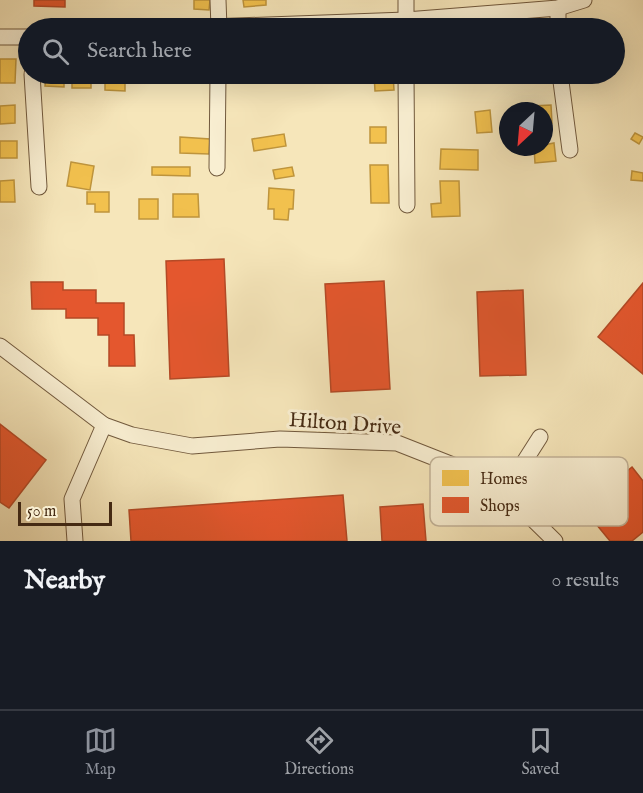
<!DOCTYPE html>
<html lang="en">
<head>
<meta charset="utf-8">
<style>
	:root { --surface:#171b24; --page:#242831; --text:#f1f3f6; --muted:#9ea1a6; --line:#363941; --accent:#8c9099 }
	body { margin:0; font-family:"IM FELL English",serif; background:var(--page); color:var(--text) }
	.compass { position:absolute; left:499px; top:102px; width:54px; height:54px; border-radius:50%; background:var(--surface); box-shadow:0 6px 24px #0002; rotate:206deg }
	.scale { position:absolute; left:18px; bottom:15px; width:94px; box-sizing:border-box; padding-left:6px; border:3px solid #452a13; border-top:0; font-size:16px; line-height:21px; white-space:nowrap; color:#452a13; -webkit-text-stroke:4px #f9efd2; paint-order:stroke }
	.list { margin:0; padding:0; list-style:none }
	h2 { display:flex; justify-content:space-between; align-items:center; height:78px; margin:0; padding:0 24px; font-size:26px }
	h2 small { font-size:20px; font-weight:400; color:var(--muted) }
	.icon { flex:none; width:33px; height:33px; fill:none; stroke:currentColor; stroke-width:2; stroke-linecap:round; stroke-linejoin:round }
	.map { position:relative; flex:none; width:643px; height:541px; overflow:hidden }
	.search { position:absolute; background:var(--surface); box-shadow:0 6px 24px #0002; left:18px; right:18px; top:18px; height:66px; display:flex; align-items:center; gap:15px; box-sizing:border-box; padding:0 21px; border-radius:33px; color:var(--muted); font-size:22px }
	.sheet { height:168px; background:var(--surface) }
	nav { display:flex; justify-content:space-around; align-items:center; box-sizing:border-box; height:84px; border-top:2px solid var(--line); background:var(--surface); font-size:16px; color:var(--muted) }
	nav a { display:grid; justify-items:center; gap:3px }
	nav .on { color:var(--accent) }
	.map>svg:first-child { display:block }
</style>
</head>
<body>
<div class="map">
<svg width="643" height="541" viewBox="0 0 643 541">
	<rect width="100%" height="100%" fill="#f6e6ba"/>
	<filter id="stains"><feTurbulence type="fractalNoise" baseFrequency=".00333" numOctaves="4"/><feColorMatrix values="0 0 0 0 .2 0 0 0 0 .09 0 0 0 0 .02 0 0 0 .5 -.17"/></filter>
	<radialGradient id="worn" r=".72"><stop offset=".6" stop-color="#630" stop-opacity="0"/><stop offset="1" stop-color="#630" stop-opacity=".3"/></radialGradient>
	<g fill="#f2c14e" stroke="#be943c" stroke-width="1.5">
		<path d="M 194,0 L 210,0 L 209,10 L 194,9 Z"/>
		<path d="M 243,0 L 266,0 L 266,5 L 244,7 Z"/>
		<path d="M 0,59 L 16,59 L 15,83 L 0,83 Z"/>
		<path d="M 46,74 L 64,74 L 64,87 L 45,86 Z"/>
		<rect x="72" y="74" width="19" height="14"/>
		<path d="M 105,74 L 125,74 L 125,91 L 105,90 Z"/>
		<path d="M 135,74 L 153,74 L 153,82 L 135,81 Z"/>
		<path d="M 164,74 L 182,74 L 182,78 L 164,77 Z"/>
		<path d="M 237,74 L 256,74 L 256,81 L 237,80 Z"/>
		<path d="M 374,74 L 393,74 L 394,90 L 375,91 Z"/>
		<path d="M 15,105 L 15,123 L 0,124 L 0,106 Z"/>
		<path d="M 551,105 L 552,123 L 544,124 L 544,111 L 531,111 L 531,106 Z"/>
		<path d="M 490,110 L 492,132 L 477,133 L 475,112 Z"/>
		<rect x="370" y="127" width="16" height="16"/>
		<path d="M 635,133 L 643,137 L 639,144 L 631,139 Z"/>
		<path d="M 284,134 L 286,146 L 254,151 L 252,139 Z"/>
		<path d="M 180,137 L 210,139 L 209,154 L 180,153 Z"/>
		<rect x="0" y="141" width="17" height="17"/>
		<path d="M 554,143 L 556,161 L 535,163 L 534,147 Z"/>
		<path d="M 441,149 L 478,150 L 478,170 L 440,169 Z"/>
		<path d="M 71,162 L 94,166 L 90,190 L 67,186 Z"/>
		<path d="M 370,165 L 388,165 L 389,203 L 371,203 Z"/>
		<path d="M 152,167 L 190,167 L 190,176 L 152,175 Z"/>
		<path d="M 292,167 L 294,176 L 275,179 L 273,170 Z"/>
		<path d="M 632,171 L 643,173 L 643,181 L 631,180 Z"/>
		<path d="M 14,180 L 15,202 L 0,202 L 0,181 Z"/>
		<path d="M 440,181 L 459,181 L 460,216 L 432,217 L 431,204 L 441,203 Z"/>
		<path d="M 269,188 L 294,190 L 293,209 L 289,209 L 288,220 L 274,219 L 274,209 L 268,209 Z"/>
		<path d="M 87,192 L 109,192 L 109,212 L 95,212 L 95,204 L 87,204 Z"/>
		<path d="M 173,194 L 198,194 L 199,217 L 173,217 Z"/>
		<rect x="139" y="199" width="19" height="20"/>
	</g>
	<g fill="#e4572e" stroke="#b44a26" stroke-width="1.5">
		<path d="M 34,0 L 65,0 L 65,7 L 34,6 Z"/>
		<path d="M 224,259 L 229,376 L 170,379 L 166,261 Z"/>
		<path d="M 384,281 L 390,389 L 331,392 L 325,284 Z"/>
		<path d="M 31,282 L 63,282 L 63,290 L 96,290 L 96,303 L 124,303 L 124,335 L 134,335 L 135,366 L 109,366 L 109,335 L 98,335 L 98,318 L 66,318 L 66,309 L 32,309 Z"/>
		<path d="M 643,283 L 643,374 L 598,337 Z"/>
		<path d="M 523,290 L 526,375 L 480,376 L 477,292 Z"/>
		<path d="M 0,424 L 46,460 L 9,508 L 0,502 Z"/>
		<path d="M 632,467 L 643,481 L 643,532 L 632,541 L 610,541 L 587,513 L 581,512 L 583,502 L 588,503 Z"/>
		<path d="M 343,495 L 347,541 L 131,541 L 129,510 Z"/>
		<path d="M 423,504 L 426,541 L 382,541 L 380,507 Z"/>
	</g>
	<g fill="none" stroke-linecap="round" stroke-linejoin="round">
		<defs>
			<g id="street">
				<path d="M 218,0 L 219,28"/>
				<path d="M 406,0 L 406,28"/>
				<path d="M 558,8 L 558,28"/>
				<path d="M 180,28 L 406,20 L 558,8 L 584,0"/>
				<path d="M 0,37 L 28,37"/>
				<path d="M 32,74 L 39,187"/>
				<path d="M 406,74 L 407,205"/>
				<path d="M 560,74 L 570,150"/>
				<path d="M 217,168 L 218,74"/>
				<path d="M 0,346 L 104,425 L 132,435 L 192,446 L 280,439 L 397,443 L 463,469 L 505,492 L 555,541"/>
				<path d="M 505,492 L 540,437"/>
				<path d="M 75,541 L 72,499 L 104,425"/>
			</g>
		</defs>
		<use href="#street" stroke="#71593d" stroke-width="17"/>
		<use href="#street" stroke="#f9efd2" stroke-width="15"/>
	</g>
	<g text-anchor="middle" stroke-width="6" stroke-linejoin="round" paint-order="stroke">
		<g font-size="21" fill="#452a13" stroke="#f9efd2">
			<text transform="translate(345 423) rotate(4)" y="7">Hilton Drive</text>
		</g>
	</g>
	<rect x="430" y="457" width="198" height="69" rx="9" fill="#f9efd2" stroke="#c3b499" stroke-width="1.5"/>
	<rect x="442" y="470" width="27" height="16" fill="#f2c14e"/>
	<rect x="442" y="497" width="27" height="16" fill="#e4572e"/>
	<g font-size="16" fill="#452a13">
		<text x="480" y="484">Homes</text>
		<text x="480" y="511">Shops</text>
	</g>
	<rect width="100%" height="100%" filter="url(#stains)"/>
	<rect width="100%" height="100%" fill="url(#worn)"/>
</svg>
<svg class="compass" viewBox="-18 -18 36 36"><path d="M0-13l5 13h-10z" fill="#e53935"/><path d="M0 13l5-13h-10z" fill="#9ea1a6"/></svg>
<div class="scale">50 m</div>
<div class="search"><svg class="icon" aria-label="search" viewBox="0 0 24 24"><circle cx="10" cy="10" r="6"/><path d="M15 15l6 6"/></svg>Search here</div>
</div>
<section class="sheet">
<h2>Nearby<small>0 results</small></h2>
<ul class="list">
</ul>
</section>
<nav>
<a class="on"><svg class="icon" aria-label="map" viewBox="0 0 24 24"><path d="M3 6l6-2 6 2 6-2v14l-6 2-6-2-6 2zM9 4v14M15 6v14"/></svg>Map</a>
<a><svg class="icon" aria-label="directions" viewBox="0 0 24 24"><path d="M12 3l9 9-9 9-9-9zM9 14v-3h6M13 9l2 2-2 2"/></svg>Directions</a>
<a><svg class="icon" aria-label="saved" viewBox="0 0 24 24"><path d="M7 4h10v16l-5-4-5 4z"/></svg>Saved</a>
</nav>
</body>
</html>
